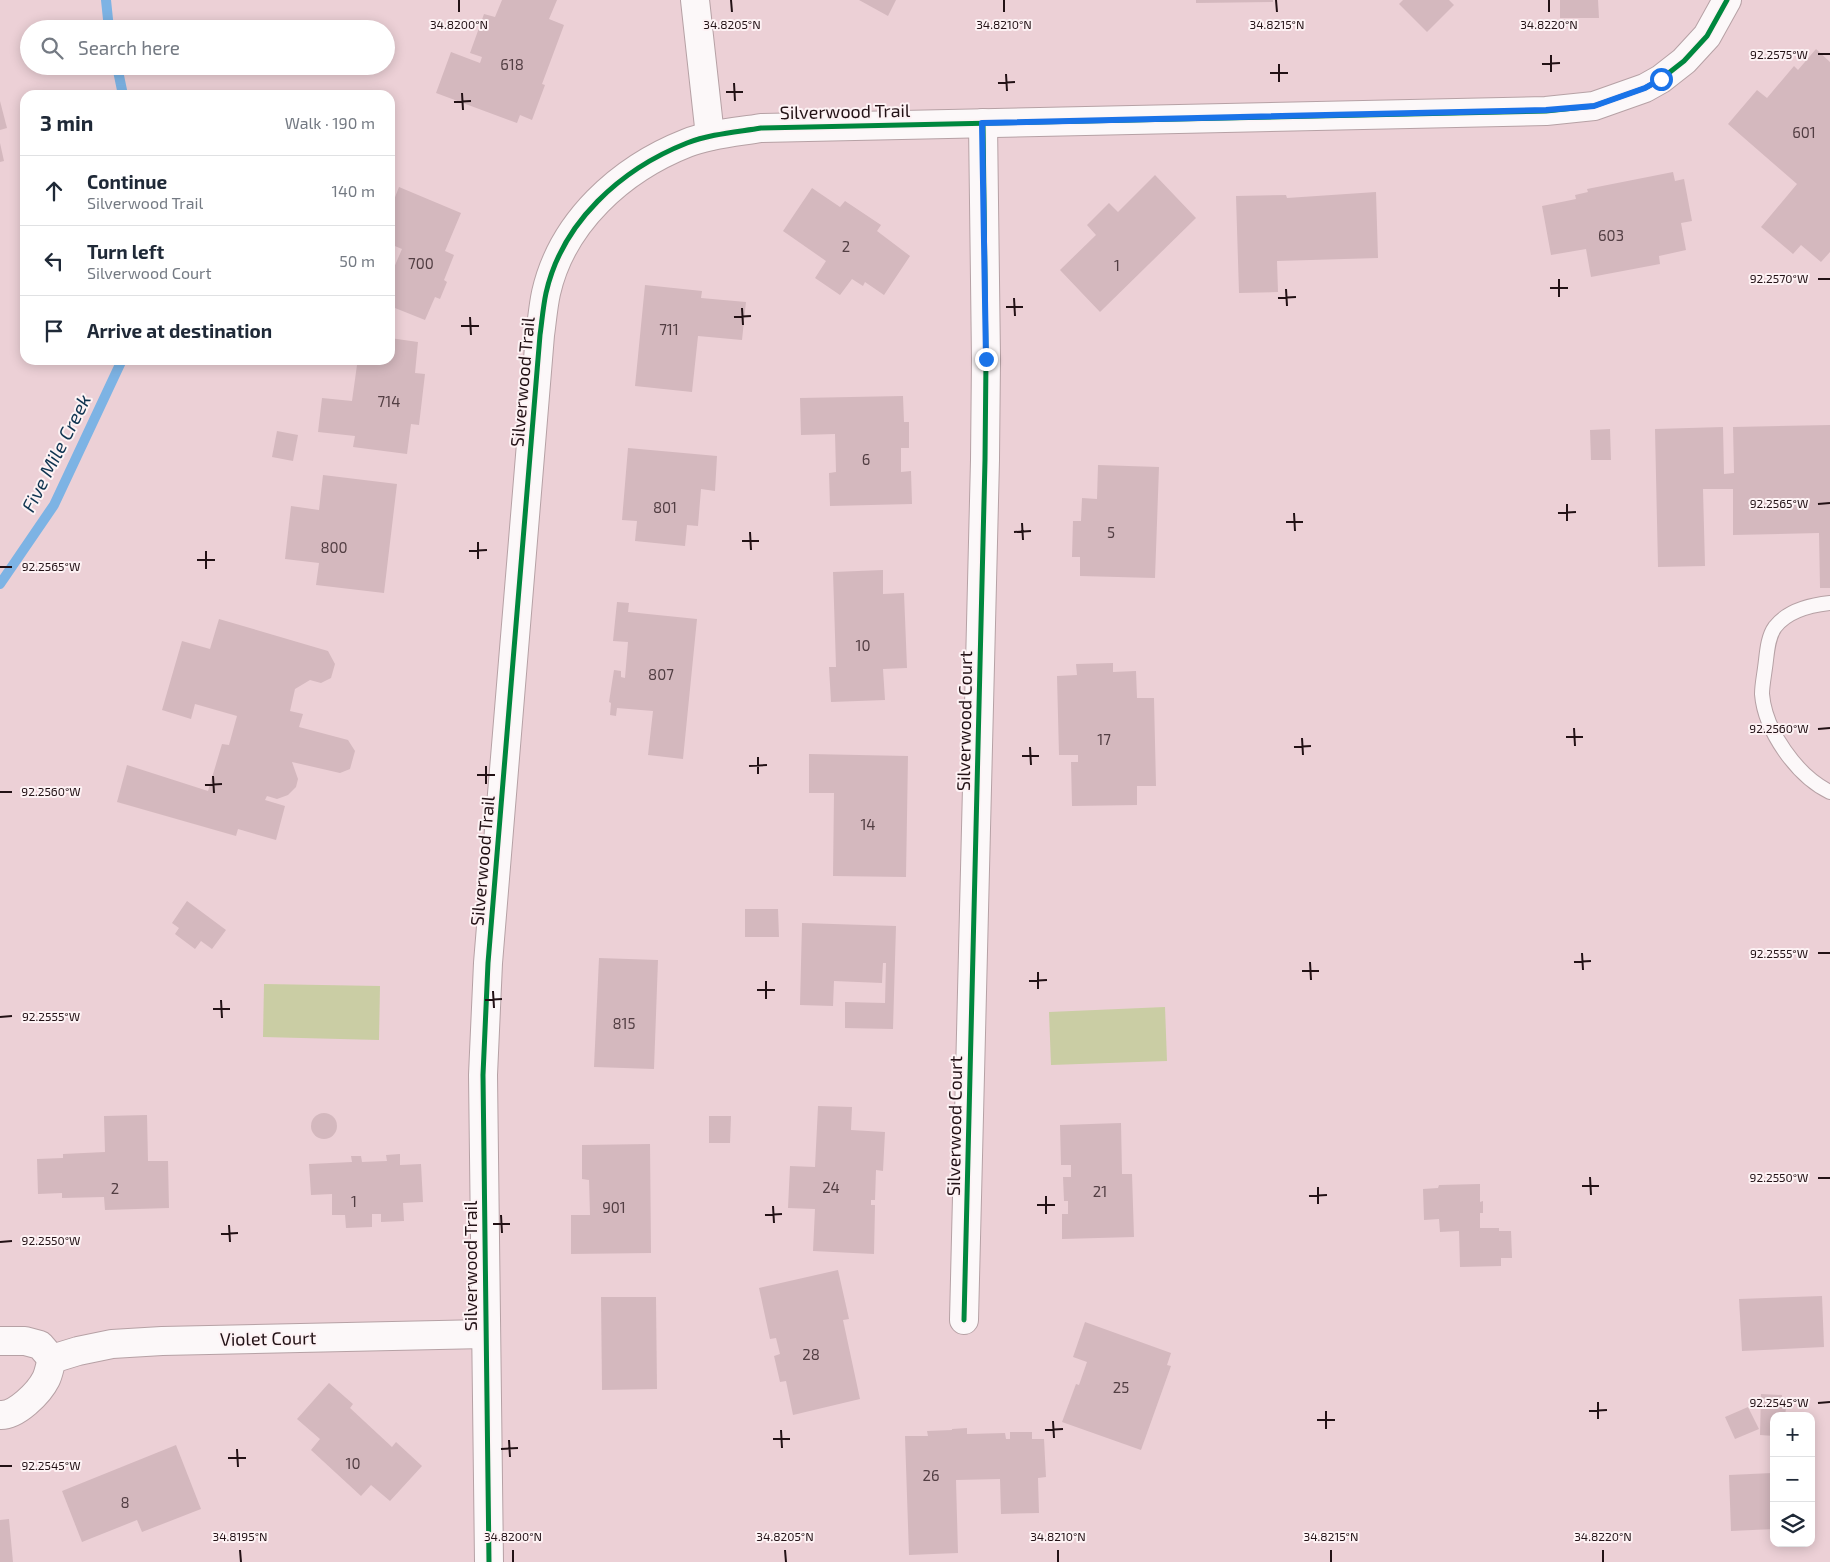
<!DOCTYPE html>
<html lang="en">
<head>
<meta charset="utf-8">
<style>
	:root { --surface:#fff; --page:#f2f2f3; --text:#1f2937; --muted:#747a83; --line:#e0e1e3 }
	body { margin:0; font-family:"Exo 2",sans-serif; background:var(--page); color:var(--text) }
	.controls { position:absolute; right:15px; bottom:15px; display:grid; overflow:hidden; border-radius:10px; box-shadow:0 2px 12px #0003 }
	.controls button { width:45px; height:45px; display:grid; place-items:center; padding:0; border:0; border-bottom:1px solid var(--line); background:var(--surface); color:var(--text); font:25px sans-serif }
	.stop { position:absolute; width:15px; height:15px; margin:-11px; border:4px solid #1a73e8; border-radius:50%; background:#fff }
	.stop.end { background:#1a73e8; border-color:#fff; box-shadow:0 1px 5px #0008 }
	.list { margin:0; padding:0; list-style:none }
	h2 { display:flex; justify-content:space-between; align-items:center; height:65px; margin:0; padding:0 20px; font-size:21px }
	h2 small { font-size:16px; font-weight:400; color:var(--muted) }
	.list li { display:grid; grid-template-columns:32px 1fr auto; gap:15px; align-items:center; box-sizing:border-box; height:70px; padding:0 20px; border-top:1px solid var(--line) }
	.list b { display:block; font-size:19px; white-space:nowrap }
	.list p { margin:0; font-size:16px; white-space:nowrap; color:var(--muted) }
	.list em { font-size:16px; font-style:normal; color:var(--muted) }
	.icon { flex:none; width:28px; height:28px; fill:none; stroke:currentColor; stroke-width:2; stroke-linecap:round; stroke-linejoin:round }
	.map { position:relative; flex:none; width:1830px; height:1562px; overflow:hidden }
	.search { position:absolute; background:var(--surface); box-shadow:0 2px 12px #0003; left:20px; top:20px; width:375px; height:55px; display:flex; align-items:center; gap:12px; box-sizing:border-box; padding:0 18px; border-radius:28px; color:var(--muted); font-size:19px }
	.panel { position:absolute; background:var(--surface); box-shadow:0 2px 12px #0003; left:20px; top:90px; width:375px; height:275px; border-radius:15px }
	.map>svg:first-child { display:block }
</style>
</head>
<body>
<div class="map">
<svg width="1830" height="1562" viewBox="0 0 1830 1562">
	<rect width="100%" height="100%" fill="#ecd0d6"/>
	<g fill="#cacda4">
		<path d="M 264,984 L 380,986 L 379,1040 L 263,1037 Z"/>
		<path d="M 1165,1007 L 1167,1061 L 1051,1065 L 1049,1012 Z"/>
	</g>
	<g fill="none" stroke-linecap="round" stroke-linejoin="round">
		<g stroke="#7db3e4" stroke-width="10">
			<path d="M 106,0 L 109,29"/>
			<path d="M 117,66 L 123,95"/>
			<path d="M 0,584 L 54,505 L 122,360"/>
		</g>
	</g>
	<g fill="#d4b8be">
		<path d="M 502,0 L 557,0 L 549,19 L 564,25 L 542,84 L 545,85 L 532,120 L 520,115 L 517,123 L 436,93 L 451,52 L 480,63 L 482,57 L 470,53 L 484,14 L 495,17 Z"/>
		<path d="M 859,0 L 896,0 L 888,16 Z"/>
		<path d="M 1196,0 L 1273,0 L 1273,2 L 1196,3 Z"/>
		<path d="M 1403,0 L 1449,0 L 1454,5 L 1427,32 L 1399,4 Z"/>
		<path d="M 1560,0 L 1598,0 L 1599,18 L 1560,18 Z"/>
		<path d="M 1816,49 L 1830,62 L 1830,252 L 1821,262 L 1801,245 L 1793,254 L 1761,227 L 1797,184 L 1728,124 L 1757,90 L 1767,98 L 1794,66 L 1798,70 Z"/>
		<path d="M 0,101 L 7,128 L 0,130 Z"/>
		<path d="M 0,143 L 4,161 L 0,162 Z"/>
		<path d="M 1673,172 L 1675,181 L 1684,179 L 1692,221 L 1681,223 L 1686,250 L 1659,256 L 1660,264 L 1591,277 L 1586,249 L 1551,255 L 1542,206 L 1576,199 L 1575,195 L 1588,192 L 1587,189 Z"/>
		<path d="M 1155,175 L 1196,218 L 1100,312 L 1060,270 L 1096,235 L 1087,225 L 1109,203 L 1118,212 Z"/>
		<path d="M 399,187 L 461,213 L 445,251 L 454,255 L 444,280 L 447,282 L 440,299 L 435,297 L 425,320 L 390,306 L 390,277 L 402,249 L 390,244 L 390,210 Z"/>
		<path d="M 812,188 L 840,207 L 845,201 L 881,225 L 877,231 L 910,256 L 884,295 L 865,282 L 863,286 L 852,279 L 840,295 L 815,278 L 826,261 L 783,231 Z"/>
		<path d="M 1376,192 L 1378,258 L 1277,261 L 1278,292 L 1239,293 L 1236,196 L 1286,195 L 1287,198 Z"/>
		<path d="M 645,285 L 702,291 L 701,298 L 746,302 L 742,340 L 698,336 L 692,392 L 635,386 Z"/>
		<path d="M 390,338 L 418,342 L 415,373 L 425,374 L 419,425 L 411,424 L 407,454 L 353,447 L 355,436 L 318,432 L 322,398 L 352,401 L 357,365 L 360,365 L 361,360 L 390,360 Z"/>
		<path d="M 903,396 L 904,422 L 909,422 L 909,448 L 901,448 L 901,472 L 911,471 L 912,504 L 830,506 L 829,473 L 836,472 L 835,434 L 801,435 L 800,398 Z"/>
		<path d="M 1830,425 L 1830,588 L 1820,588 L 1819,533 L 1733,535 L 1733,489 L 1703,489 L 1705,566 L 1658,567 L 1655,429 L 1723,427 L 1724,474 L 1734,473 L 1733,427 Z"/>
		<path d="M 1610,429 L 1611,460 L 1591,460 L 1590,430 Z"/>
		<path d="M 277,431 L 298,435 L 293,461 L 272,457 Z"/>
		<path d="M 628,448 L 717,456 L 715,491 L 701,489 L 698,526 L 687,525 L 685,546 L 635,541 L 637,521 L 622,520 Z"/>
		<path d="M 1098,465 L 1159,467 L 1155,578 L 1080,576 L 1080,557 L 1072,557 L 1073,521 L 1081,521 L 1082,498 L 1097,499 Z"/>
		<path d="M 323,475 L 397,484 L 384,593 L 316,585 L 319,563 L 285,559 L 291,506 L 319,510 Z"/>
		<path d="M 883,570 L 883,594 L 904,593 L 907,668 L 883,669 L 885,700 L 831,702 L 829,667 L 836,667 L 833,572 Z"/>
		<path d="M 617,602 L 629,603 L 628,612 L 697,619 L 683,759 L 648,755 L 653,711 L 617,708 L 616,716 L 610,715 L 611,703 L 609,702 L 614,670 L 621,671 L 621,677 L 625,678 L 628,642 L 613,641 Z"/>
		<path d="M 219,619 L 328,651 L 335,664 L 331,678 L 321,683 L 310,680 L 295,689 L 290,711 L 303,714 L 299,727 L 348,740 L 355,751 L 350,769 L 340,773 L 292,762 L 298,779 L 296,787 L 288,795 L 277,799 L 267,796 L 265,800 L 285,806 L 276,840 L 238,829 L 236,836 L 117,802 L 127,765 L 208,791 L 222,744 L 229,745 L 237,716 L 195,704 L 191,719 L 162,710 L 182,641 L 210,649 Z"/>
		<path d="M 1113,663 L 1113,672 L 1136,671 L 1137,698 L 1154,698 L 1156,786 L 1137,786 L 1137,805 L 1072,806 L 1071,762 L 1078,762 L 1078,755 L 1059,755 L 1057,676 L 1077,675 L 1076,664 Z"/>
		<path d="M 809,754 L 908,756 L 906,877 L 833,876 L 834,793 L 809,793 Z"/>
		<path d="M 187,901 L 226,930 L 212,949 L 201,941 L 195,949 L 175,934 L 179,928 L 172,923 Z"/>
		<path d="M 745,909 L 778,909 L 779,937 L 745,937 Z"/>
		<path d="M 802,923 L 896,926 L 893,1029 L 845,1028 L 845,1002 L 885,1003 L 886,963 L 883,963 L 882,983 L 834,981 L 833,1006 L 800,1005 Z"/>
		<path d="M 599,958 L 658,960 L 654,1069 L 594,1067 Z"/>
		<path d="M 818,1106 L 852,1107 L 851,1130 L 885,1132 L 883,1171 L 876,1170 L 875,1200 L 871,1200 L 871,1205 L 875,1205 L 874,1254 L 813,1251 L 815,1209 L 788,1208 L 790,1166 L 815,1167 Z"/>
		<circle cx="324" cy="1126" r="13"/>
		<path d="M 147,1115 L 148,1161 L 168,1161 L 169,1208 L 105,1210 L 104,1197 L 62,1198 L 62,1193 L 38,1194 L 37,1159 L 63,1158 L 63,1154 L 105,1152 L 104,1116 Z"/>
		<path d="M 709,1116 L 731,1116 L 730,1143 L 709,1143 Z"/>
		<path d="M 1121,1123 L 1122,1174 L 1132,1174 L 1134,1237 L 1062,1239 L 1062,1214 L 1068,1214 L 1068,1201 L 1064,1201 L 1063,1177 L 1071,1177 L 1071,1165 L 1061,1165 L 1060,1125 Z"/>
		<path d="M 650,1144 L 651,1253 L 571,1254 L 571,1215 L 590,1215 L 589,1180 L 582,1179 L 582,1145 Z"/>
		<path d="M 400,1154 L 400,1165 L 421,1164 L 423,1202 L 403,1203 L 404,1221 L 381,1222 L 381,1214 L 372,1214 L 372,1227 L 346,1228 L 345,1215 L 332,1215 L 332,1194 L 311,1195 L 309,1164 L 352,1162 L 351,1156 L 361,1156 L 362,1162 L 387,1161 L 386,1155 Z"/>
		<path d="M 1480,1184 L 1480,1202 L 1483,1201 L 1483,1213 L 1480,1213 L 1480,1228 L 1499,1228 L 1499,1231 L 1511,1231 L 1512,1258 L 1501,1258 L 1501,1266 L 1460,1267 L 1459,1231 L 1440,1232 L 1439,1219 L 1424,1220 L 1423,1189 L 1438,1188 L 1439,1185 Z"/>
		<path d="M 838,1270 L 849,1319 L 843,1320 L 860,1399 L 793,1415 L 786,1381 L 780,1382 L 774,1356 L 780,1354 L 776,1338 L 770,1339 L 759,1288 Z"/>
		<path d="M 1822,1296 L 1824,1347 L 1742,1351 L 1739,1299 Z"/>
		<path d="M 601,1297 L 656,1297 L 657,1389 L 602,1390 Z"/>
		<path d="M 1085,1322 L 1171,1353 L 1167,1365 L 1171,1366 L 1141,1450 L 1062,1422 L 1076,1384 L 1079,1385 L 1087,1362 L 1073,1357 Z"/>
		<path d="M 329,1383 L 353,1404 L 350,1408 L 392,1447 L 396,1442 L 422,1466 L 390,1501 L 371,1485 L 361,1496 L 311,1450 L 320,1439 L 297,1419 Z"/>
		<path d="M 1761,1394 L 1782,1395 L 1782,1408 L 1786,1408 L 1785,1416 L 1774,1416 L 1774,1436 L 1760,1435 Z"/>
		<path d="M 1748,1407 L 1759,1429 L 1735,1439 L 1725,1417 Z"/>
		<path d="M 967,1428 L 967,1434 L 1005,1433 L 1006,1439 L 1010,1439 L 1010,1432 L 1032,1432 L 1032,1439 L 1044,1439 L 1046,1477 L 1038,1478 L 1039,1513 L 1001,1514 L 1000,1479 L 956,1480 L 958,1553 L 909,1555 L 905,1436 L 928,1436 L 927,1431 L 952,1430 L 952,1429 Z"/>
		<path d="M 176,1445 L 201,1509 L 142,1532 L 137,1520 L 82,1542 L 62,1491 Z"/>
		<path d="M 1772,1473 L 1774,1529 L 1731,1531 L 1729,1475 Z"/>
		<path d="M 9,1519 L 13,1562 L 0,1562 L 0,1520 Z"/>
	</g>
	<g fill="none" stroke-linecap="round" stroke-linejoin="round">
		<defs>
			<path id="lane" d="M 1830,603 C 1811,605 1788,610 1775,627 C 1767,638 1767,655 1765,668 C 1764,676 1762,686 1762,694 C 1765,731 1797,776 1830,792"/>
			<g id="street">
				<path d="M 695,0 L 710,136"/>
				<path d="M 964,1320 L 985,460 L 986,359 L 983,123"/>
				<path d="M 0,1341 L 25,1341 L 40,1345 L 52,1359"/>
				<path d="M 0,1415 C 16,1416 39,1393 46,1379 C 49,1373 50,1365 52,1359 L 78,1351 L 112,1344 L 162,1341 L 485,1334"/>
				<path d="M 489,1562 L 483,1075 L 488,963 L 540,335 C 542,321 543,307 546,293 C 562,222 621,169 687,143 C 710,134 737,132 761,128 L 1546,111 L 1594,106 L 1645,88 L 1661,79 L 1684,61 L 1707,36 L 1727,0"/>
			</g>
		</defs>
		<use href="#lane" stroke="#b6a1a5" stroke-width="16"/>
		<use href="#street" stroke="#b6a1a5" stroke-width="30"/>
		<use href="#lane" stroke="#fcf8f9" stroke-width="14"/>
		<use href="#street" stroke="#fcf8f9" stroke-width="28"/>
		<defs>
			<g id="cycleway">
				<path d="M 964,1320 L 985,460 L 986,359 L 983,123"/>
				<path d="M 489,1562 L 483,1075 L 488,963 L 540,335 C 542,321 543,307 546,293 C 562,222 621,169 687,143 C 710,134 737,132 761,128 L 1546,111 L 1594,106 L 1645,88 L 1661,79 L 1684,61 L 1707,36 L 1727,0"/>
			</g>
		</defs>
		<use href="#cycleway" stroke="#fdf2f4" stroke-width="8"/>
		<use href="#cycleway" stroke="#00873e" stroke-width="5"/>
	</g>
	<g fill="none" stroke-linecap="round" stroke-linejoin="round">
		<path stroke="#1a73e8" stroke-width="6" d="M 986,359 L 982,123 L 1546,110 L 1594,106 L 1645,88 L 1661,79"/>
	</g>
	<path fill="none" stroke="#221115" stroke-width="2" d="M 459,0 L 459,12M 731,0 L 732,12M 1004,0 L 1004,12M 1276,0 L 1277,12M 1549,0 L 1549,12M 1818,54 L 1830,54M 1551,55 L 1551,72M 1279,64 L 1279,82M 1542,64 L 1560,63M 1270,73 L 1288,73M 1006,74 L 1007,91M 734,83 L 735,101M 998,83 L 1015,82M 726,92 L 743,92M 462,93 L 463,110M 454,102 L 471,101M 1559,279 L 1559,297M 1818,279 L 1830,279M 1550,288 L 1568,288M 1286,289 L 1287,306M 1014,298 L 1015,316M 1278,298 L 1296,297M 1006,307 L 1023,307M 742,308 L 743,325M 470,317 L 471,335M 734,317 L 751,316M 461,326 L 479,326M 1567,504 L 1567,521M 1818,504 L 1830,503M 1294,513 L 1295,531M 1558,513 L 1576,512M 1286,522 L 1303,522M 1022,523 L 1023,540M 750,532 L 751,550M 1014,532 L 1031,531M 742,541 L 759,541M 478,542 L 478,559M 206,551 L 206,569M 469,551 L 487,550M 197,560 L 215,560M 0,567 L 12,567M 1574,728 L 1575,746M 1818,729 L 1830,728M 1566,737 L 1583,737M 1302,738 L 1303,755M 1030,747 L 1031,765M 1294,747 L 1311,746M 1022,756 L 1039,756M 758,757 L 758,774M 486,766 L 486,784M 749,766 L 767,765M 477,775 L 495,775M 213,776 L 214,793M 205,785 L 222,784M 0,792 L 12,792M 1582,953 L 1583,970M 1818,953 L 1830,953M 1310,962 L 1311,980M 1574,962 L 1591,961M 1302,971 L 1319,971M 1038,972 L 1038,989M 766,981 L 766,999M 1029,981 L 1047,980M 757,990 L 775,990M 493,991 L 494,1008M 221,1000 L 222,1018M 485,1000 L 502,999M 213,1009 L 230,1009M 0,1017 L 12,1016M 1590,1177 L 1591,1195M 1818,1178 L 1830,1178M 1582,1186 L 1599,1186M 1318,1187 L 1318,1204M 1046,1196 L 1046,1214M 1309,1196 L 1327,1195M 1037,1205 L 1055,1205M 773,1206 L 774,1223M 501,1215 L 502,1233M 765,1215 L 782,1214M 493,1224 L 510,1224M 229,1225 L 230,1242M 221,1234 L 238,1233M 0,1242 L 12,1241M 1598,1402 L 1598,1419M 1818,1403 L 1830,1402M 1326,1411 L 1326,1429M 1589,1411 L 1607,1410M 1317,1420 L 1335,1420M 1053,1421 L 1054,1438M 781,1430 L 782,1448M 1045,1430 L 1063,1429M 773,1439 L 790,1439M 509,1440 L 510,1457M 237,1449 L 238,1467M 501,1449 L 518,1448M 228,1458 L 246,1458M 0,1466 L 12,1466M 240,1550 L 241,1562M 513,1550 L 513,1562M 785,1550 L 786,1562M 1058,1550 L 1058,1562M 1331,1550 L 1331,1562M 1603,1550 L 1603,1562"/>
	<g text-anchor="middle" stroke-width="4" stroke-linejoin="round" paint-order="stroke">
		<g font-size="15" fill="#523e43">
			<text x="512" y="70">618</text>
			<text x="1804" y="138">601</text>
			<text x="1611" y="241">603</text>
			<text x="846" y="252">2</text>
			<text x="421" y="269">700</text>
			<text x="1117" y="271">1</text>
			<text x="669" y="335">711</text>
			<text x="389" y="407">714</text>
			<text x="866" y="465">6</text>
			<text x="665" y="513">801</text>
			<text x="1111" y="538">5</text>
			<text x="334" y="553">800</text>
			<text x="863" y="651">10</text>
			<text x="661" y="680">807</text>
			<text x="1104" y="745">17</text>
			<text x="868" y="830">14</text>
			<text x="624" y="1029">815</text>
			<text x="831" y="1193">24</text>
			<text x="115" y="1194">2</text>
			<text x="1100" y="1197">21</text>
			<text x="354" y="1207">1</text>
			<text x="614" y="1213">901</text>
			<text x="811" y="1360">28</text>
			<text x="1121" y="1393">25</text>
			<text x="353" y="1469">10</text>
			<text x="931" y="1481">26</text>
			<text x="125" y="1508">8</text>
		</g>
		<g font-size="18" fill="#221115" stroke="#fdf2f4">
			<text transform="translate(845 112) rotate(-1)" y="6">Silverwood Trail</text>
			<text transform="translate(523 382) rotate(-85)" y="6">Silverwood Trail</text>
			<text transform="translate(965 721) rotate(-89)" y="6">Silverwood Court</text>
			<text transform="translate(483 861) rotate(-85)" y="6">Silverwood Trail</text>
			<text transform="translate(955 1126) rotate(-89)" y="6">Silverwood Court</text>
			<text transform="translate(471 1266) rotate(-90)" y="6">Silverwood Trail</text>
			<text transform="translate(268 1339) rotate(-1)" y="6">Violet Court</text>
		</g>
		<g font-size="19" font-style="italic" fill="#0f3450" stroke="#fdf2f4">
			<text transform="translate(56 453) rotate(-63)" y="7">Five Mile Creek</text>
		</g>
	</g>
	<g font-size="12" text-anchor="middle" fill="#221115" stroke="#fdf2f4" stroke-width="4" stroke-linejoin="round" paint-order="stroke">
		<text x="459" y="29">34.8200°N</text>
		<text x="732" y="29">34.8205°N</text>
		<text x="1004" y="29">34.8210°N</text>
		<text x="1277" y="29">34.8215°N</text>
		<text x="1549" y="29">34.8220°N</text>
		<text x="1779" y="59">92.2575°W</text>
		<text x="1779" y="283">92.2570°W</text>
		<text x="1779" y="508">92.2565°W</text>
		<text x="51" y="571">92.2565°W</text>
		<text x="1779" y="733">92.2560°W</text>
		<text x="51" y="796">92.2560°W</text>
		<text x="1779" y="958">92.2555°W</text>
		<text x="51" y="1021">92.2555°W</text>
		<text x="1779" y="1182">92.2550°W</text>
		<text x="51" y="1245">92.2550°W</text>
		<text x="1779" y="1407">92.2545°W</text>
		<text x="51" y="1470">92.2545°W</text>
		<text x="240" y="1541">34.8195°N</text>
		<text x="513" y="1541">34.8200°N</text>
		<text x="785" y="1541">34.8205°N</text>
		<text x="1058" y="1541">34.8210°N</text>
		<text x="1331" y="1541">34.8215°N</text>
		<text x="1603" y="1541">34.8220°N</text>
	</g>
</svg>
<div class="controls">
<button>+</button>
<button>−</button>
<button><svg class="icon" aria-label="layers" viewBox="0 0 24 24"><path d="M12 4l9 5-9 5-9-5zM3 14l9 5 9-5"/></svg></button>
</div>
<div class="stop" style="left:1661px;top:79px"></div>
<div class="stop end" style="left:986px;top:359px"></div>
<div class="search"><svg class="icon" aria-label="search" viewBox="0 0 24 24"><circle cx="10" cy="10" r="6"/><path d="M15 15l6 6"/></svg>Search here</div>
<section class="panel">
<h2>3 min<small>Walk · 190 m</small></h2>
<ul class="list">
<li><svg class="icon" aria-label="ahead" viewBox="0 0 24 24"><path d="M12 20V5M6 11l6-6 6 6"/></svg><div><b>Continue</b><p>Silverwood Trail</p></div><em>140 m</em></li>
<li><svg class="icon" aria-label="left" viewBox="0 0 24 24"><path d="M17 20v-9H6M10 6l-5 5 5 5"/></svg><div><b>Turn left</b><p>Silverwood Court</p></div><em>50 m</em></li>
<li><svg class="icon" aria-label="arrive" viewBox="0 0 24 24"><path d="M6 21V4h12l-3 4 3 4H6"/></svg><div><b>Arrive at destination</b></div></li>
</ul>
</section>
</div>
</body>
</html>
